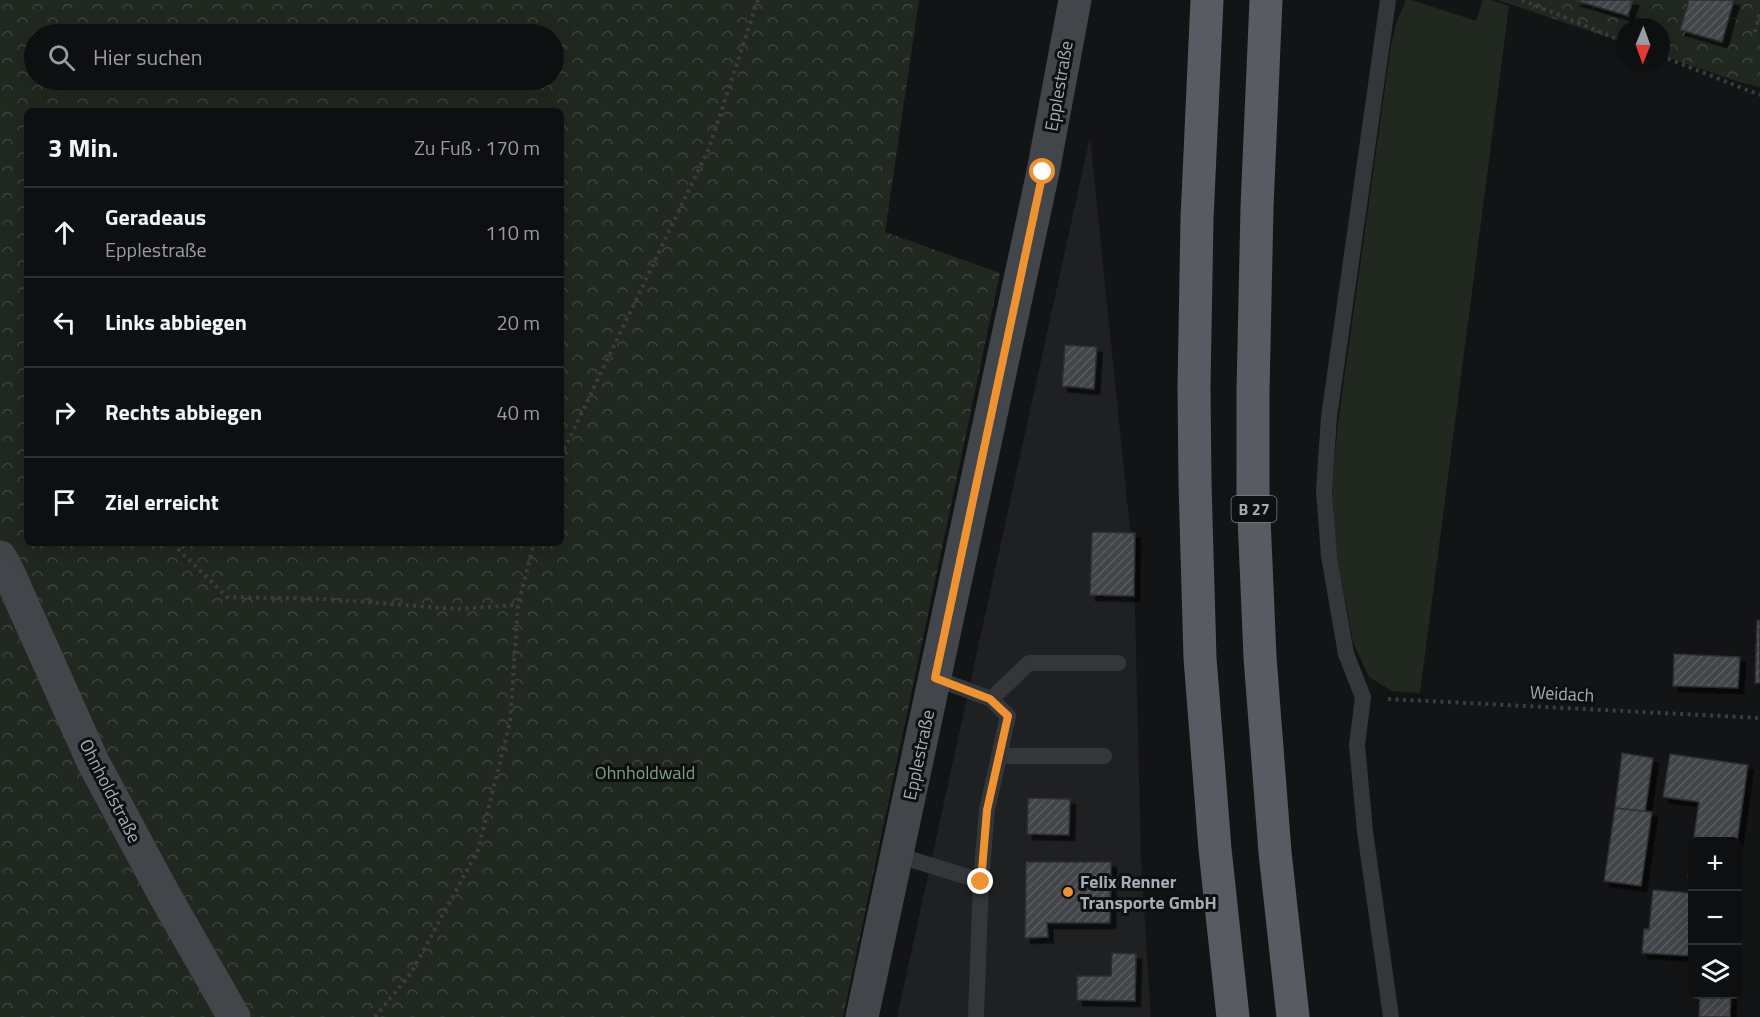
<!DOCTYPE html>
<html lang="de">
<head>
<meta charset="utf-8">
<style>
	:root { --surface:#0e0f10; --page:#171819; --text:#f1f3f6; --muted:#9b9c9f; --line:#2e2f30 }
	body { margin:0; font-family:"Titillium Web",sans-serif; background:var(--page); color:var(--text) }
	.controls { position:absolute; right:18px; bottom:18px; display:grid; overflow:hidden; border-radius:9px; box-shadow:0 6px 24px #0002 }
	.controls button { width:54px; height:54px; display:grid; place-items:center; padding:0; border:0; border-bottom:2px solid var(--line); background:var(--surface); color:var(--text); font:30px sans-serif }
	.compass { position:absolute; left:1616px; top:18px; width:54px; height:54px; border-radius:50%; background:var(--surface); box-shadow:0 6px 24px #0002; rotate:181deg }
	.stop { position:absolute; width:18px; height:18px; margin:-14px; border:4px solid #ef9231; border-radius:50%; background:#fff }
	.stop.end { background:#ef9231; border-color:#fff; box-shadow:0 2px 6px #0008 }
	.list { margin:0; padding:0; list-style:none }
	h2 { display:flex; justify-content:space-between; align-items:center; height:78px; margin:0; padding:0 24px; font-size:26px }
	h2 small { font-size:20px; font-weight:400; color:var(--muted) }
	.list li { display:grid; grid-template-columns:39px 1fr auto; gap:18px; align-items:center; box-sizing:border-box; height:90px; padding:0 24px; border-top:2px solid var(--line) }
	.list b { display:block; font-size:22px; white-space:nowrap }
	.list p { margin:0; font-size:20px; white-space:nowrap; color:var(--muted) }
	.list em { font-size:20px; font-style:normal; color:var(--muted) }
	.icon { flex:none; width:33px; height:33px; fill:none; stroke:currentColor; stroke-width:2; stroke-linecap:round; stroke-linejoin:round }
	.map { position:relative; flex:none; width:1760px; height:1017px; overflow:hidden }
	.search { position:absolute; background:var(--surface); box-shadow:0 6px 24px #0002; left:24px; top:24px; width:540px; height:66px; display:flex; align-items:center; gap:15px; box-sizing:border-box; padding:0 21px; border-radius:33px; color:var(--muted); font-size:22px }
	.panel { position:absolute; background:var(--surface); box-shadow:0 6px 24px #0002; left:24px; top:108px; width:540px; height:438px; border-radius:9px }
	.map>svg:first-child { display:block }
</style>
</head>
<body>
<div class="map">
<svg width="1760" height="1017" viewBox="0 0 1760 1017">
	<defs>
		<pattern id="forest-crowns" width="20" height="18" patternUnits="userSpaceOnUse" patternTransform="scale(1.5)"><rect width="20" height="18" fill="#202820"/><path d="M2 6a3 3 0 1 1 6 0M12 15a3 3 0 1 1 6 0" fill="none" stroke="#3d443e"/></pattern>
		<pattern id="building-hatch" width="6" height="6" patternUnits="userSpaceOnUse" patternTransform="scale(1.5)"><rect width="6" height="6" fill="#424448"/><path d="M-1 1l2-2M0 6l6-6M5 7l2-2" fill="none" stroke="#5a5c60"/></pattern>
		<filter id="shadow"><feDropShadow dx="5.5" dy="5.5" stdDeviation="0" flood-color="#0009"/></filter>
	</defs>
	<rect width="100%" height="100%" fill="#131415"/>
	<path fill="#1f2022" d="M 1090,137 L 1134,568 L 1141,860 L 1151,1017 L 897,1017 Z"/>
	<path fill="#202820" d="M 1406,0 L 1412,0 L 1476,21 L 1483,0 L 1491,0 L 1509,6 L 1420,693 L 1392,691 L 1369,677 L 1353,642 L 1336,550 L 1332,484 L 1338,423 L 1391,45 L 1397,21 Z"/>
	<g fill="url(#forest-crowns)" fill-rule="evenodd">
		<path d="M 0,0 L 919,0 L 885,232 L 1000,273 L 843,1017 L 0,1017 ZM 34,34 L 554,34 L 554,80 L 34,80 ZM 27,111 L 561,111 L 561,543 L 27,543 Z"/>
		<path d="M 1498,0 L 1760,0 L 1760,87 L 1739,82 L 1661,55 L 1661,27 L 1625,27 L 1625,43 Z"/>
	</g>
	<g fill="url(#building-hatch)" stroke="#2d2e31" stroke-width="1.5" filter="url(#shadow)">
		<path d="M 1574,0 L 1633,0 L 1628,16 Z"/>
		<path d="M 1689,0 L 1734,0 L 1722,42 L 1680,30 Z"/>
		<path d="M 1065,345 L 1097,347 L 1094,389 L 1062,386 Z"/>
		<path d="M 1092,532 L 1135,533 L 1134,596 L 1090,595 Z"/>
		<path d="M 1757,620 L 1760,620 L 1760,683 L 1755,683 Z"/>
		<path d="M 1674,654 L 1740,657 L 1738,688 L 1673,686 Z"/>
		<path d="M 1622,753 L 1653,758 L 1645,812 L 1615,808 Z"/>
		<path d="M 1670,754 L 1748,765 L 1737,842 L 1693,842 L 1699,802 L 1663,797 Z"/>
		<path d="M 1028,798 L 1070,799 L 1069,835 L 1027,834 Z"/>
		<path d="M 1615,808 L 1652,812 L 1641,886 L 1604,881 Z"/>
		<path d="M 1692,846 L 1692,878 L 1688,877 Z"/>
		<path d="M 1026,862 L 1111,862 L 1110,923 L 1047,923 L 1048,937 L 1025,938 Z"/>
		<path d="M 1653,890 L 1692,893 L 1690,936 L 1692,936 L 1692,956 L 1642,953 L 1644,929 L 1649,929 Z"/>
		<path d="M 1112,953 L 1136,954 L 1135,1001 L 1077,1000 L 1077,976 L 1111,976 Z"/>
		<path d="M 1700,994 L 1731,994 L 1730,1017 L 1699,1017 Z"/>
	</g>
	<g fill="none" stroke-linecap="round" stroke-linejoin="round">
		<g stroke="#3a3d41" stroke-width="4" stroke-dasharray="3 4.5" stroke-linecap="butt">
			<path d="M 1522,0 L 1625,42"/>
			<path d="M 1755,32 L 1760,10"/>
			<path d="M 1661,56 L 1760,95"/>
			<path d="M 561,456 L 709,148 L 758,0"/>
			<path d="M 178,549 L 227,597 L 328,599 L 456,609 L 518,605"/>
			<path d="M 1388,699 L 1760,718"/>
			<path d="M 375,1017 L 411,973 L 478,850 L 510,722 L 518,605 L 534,543"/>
		</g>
		<g stroke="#34363a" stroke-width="16">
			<path d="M 1388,0 L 1329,417 L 1324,490 L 1329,556 L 1346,654 L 1363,697 L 1357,745 L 1365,831 L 1391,1017"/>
			<path d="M 935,678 L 991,699 L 1008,716 L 987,810 L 981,881 L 976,1017"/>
			<path d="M 991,699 L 1029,663 L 1118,663"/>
			<path d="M 999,756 L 1104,756"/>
			<path d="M 897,855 L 981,881"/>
		</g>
		<g stroke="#42454a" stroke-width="33">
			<path d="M 0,557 L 6,567 L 93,762 L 165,896 L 234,1017"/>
			<path d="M 862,1017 L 1043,172 L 1075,0"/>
		</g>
		<g stroke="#585c62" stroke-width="33">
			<path d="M 1207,0 L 1197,219 L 1194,387 L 1195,483 L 1200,658 L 1215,849 L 1233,1017"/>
			<path d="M 1266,0 L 1257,207 L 1253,392 L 1253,494 L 1260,657 L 1275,852 L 1293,1017"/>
		</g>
	</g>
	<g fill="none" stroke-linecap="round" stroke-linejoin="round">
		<path stroke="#ef9231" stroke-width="8" d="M 981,882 L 987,810 L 1008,716 L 990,699 L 935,678 L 1043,172"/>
	</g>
	<circle fill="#ef9231" stroke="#0e0f10" stroke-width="2" cx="1068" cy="892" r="6"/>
	<g text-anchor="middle" stroke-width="6" stroke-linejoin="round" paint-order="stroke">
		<rect fill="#0e0f10" stroke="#787d84" stroke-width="1.5" x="1231.5" y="496" width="45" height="26" rx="4.5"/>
		<g font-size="16" font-weight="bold" fill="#a5acb5">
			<text x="1254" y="515">B 27</text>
		</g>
		<g font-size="18" fill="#a5acb5" stroke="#0e0f10">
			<text transform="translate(1059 86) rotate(-80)" y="6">Epplestraße</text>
			<text transform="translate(1562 694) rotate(3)" y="6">Weidach</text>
			<text transform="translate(919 755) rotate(-78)" y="6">Epplestraße</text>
			<text transform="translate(110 791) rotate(63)" y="6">Ohnholdstraße</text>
		</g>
		<g font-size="18" fill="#7fa07c" stroke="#0e0f10">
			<text x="645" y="779">Ohnholdwald</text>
		</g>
		<g font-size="18" font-weight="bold" fill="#a5acb5" stroke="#0e0f10" text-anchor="start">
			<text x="1080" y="888">Felix Renner<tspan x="1080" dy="21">Transporte GmbH</tspan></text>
		</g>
	</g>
</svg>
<div class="controls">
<button>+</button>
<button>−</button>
<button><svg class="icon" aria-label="layers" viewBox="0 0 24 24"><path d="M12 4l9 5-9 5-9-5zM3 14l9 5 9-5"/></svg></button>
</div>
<svg class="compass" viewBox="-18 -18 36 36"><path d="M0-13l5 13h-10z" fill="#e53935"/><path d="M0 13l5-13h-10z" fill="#9b9c9f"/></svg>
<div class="stop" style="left:1043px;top:172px"></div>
<div class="stop end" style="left:981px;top:882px"></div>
<div class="search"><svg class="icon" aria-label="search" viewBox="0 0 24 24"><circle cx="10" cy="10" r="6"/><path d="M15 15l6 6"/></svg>Hier suchen</div>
<section class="panel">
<h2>3 Min.<small>Zu Fuß · 170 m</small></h2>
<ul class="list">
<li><svg class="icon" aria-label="ahead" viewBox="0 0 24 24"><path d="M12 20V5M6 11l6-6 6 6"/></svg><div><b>Geradeaus</b><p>Epplestraße</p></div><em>110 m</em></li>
<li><svg class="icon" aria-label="left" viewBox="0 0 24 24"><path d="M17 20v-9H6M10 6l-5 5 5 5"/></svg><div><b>Links abbiegen</b></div><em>20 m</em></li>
<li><svg class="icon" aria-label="right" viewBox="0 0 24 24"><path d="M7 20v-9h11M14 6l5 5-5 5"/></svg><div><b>Rechts abbiegen</b></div><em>40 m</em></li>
<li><svg class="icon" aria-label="arrive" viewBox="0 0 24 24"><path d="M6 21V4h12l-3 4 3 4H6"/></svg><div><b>Ziel erreicht</b></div></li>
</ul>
</section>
</div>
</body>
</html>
